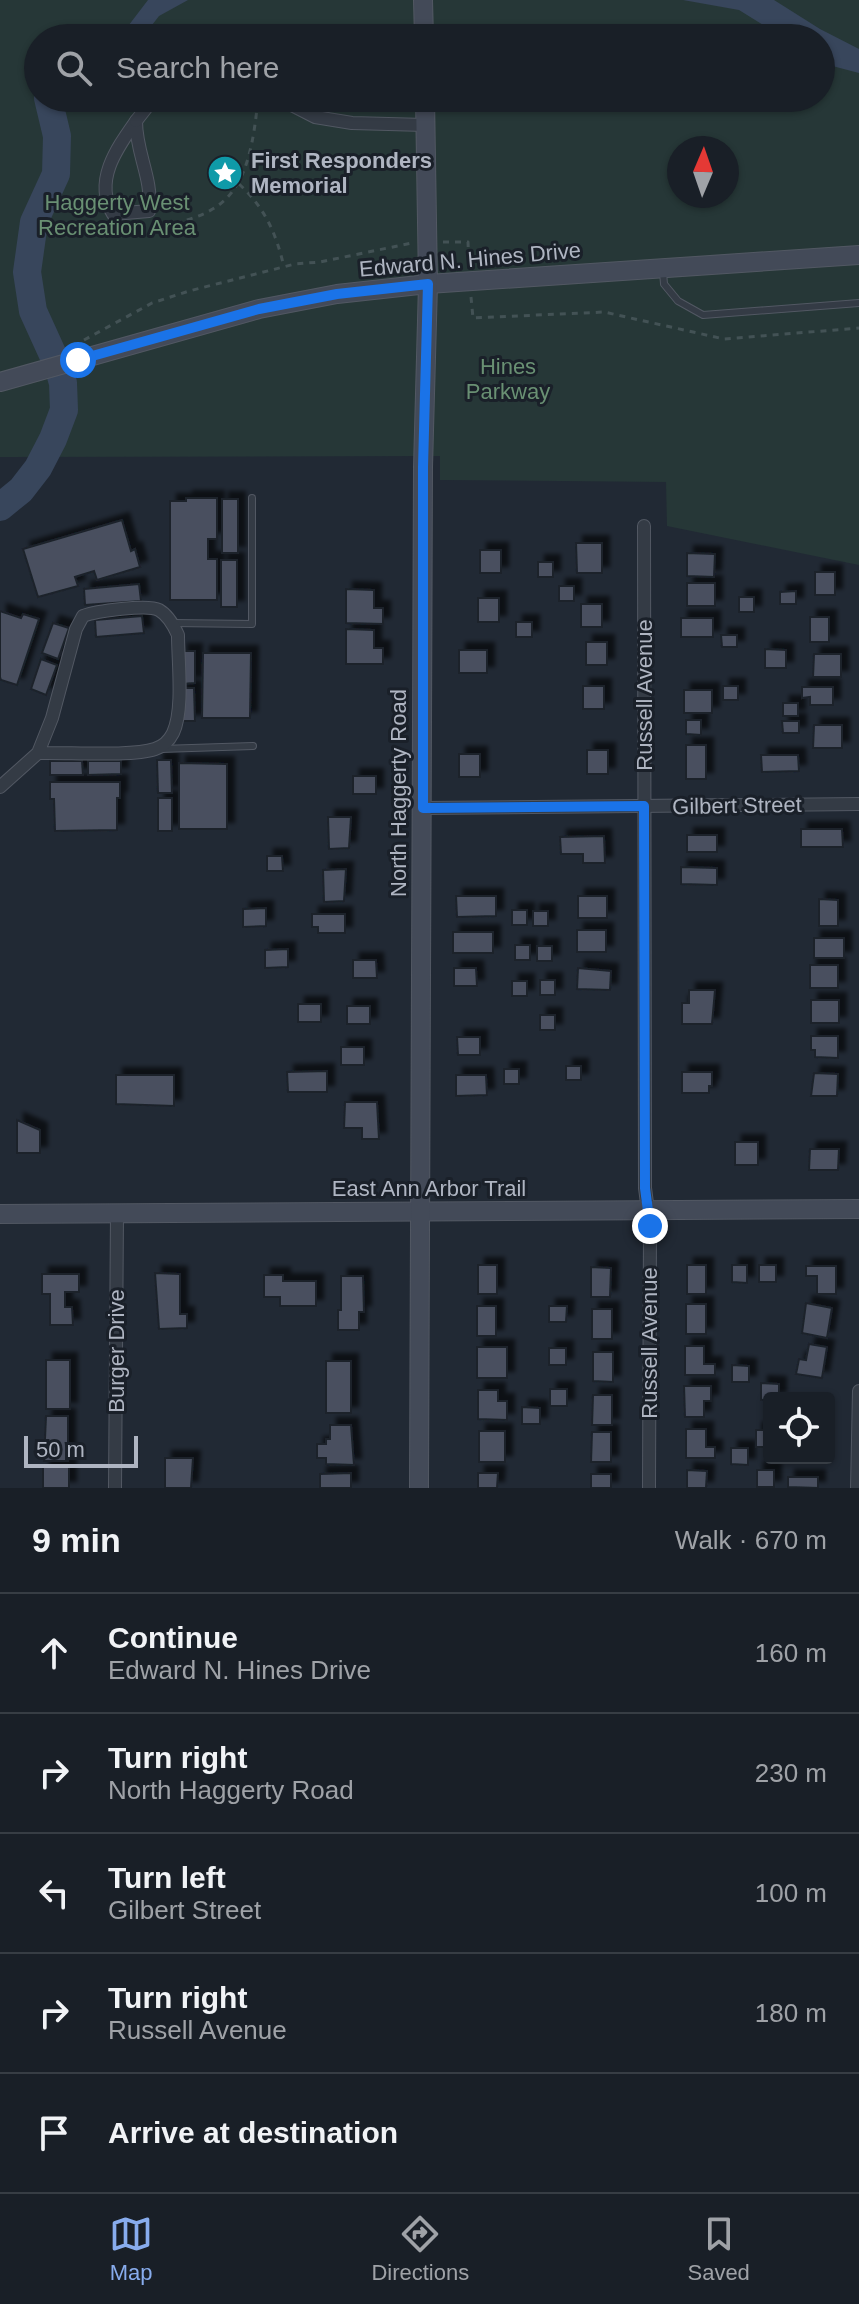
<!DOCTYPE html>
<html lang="en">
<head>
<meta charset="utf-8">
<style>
	:root { --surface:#191f27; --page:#22272f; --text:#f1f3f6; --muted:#9fa2a7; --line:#373d44; --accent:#88aced }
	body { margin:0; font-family:Arial,sans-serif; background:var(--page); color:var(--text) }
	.controls { position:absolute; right:24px; bottom:24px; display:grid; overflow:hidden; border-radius:8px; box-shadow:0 2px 6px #0004 }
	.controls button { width:72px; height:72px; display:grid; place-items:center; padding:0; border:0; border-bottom:2px solid var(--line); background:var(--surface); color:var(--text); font:40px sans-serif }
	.compass { position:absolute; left:667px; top:136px; width:72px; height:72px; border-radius:50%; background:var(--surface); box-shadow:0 2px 6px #0004; rotate:2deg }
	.scale { position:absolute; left:24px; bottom:20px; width:114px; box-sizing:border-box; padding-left:8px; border:4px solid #afb5c2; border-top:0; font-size:22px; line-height:28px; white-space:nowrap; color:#afb5c2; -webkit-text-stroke:6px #1a2029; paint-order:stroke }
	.stop { position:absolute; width:24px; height:24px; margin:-18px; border:6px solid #1a73e8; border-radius:50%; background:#fff }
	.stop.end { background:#1a73e8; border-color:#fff; box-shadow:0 2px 8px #0008 }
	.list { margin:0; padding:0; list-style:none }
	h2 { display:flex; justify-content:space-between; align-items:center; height:104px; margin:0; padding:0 32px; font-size:34px }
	h2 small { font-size:26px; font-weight:400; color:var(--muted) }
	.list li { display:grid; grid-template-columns:52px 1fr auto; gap:24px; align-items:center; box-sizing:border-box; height:120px; padding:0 32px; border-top:2px solid var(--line) }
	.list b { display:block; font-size:30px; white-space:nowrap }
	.list p { margin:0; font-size:26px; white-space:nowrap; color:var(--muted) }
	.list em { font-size:26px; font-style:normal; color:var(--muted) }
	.icon { flex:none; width:44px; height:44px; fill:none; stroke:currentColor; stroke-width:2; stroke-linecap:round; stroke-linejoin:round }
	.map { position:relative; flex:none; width:859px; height:1488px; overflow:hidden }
	.search { position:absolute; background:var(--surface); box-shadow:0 2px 6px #0004; left:24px; right:24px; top:24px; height:88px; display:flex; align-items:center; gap:20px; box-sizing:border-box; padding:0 28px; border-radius:44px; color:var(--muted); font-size:30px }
	.sheet { height:704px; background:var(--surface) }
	nav { display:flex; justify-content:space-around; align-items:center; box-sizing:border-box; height:112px; border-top:2px solid var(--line); background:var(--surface); font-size:22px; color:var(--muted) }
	nav a { display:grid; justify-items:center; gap:4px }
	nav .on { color:var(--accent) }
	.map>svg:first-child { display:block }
</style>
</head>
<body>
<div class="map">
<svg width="859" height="1488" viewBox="0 0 859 1488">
	<defs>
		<filter id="shadow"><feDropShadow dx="7" dy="-7" stdDeviation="2" flood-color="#0009"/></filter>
	</defs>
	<rect width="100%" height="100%" fill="#212934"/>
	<path fill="#263737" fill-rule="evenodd" d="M 0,0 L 859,0 L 859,565 L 667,526 L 666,482 L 440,480 L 440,456 L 0,457 ZM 38,38 L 821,38 L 821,98 L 38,98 ZM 679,148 L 727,148 L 727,196 L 679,196 Z"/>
	<g fill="#38465c">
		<path d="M 148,0 L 188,0 L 159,16 L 142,38 L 119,38 Z"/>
		<path d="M 683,0 L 774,0 L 820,29 L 859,49 L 859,73 L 821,63 L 821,38 L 784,38 L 739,10 Z"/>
	</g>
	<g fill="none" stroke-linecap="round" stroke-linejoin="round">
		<path stroke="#38465c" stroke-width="28" d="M 0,507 L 21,490 L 38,468 L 53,439 L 64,410 L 63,383 L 58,366 L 33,311 L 27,272 L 34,222 L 56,174 L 57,136 L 48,98"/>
	</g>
	<g fill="#48505e" stroke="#1c222b" stroke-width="2" filter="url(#shadow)">
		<path d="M 186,498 L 217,498 L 217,539 L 208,539 L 208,559 L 217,559 L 217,600 L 170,600 L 170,501 L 186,501 Z"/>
		<rect x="222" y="499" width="16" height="54"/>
		<path d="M 122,520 L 131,551 L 135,549 L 140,567 L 97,580 L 94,571 L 75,577 L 78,586 L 38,597 L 23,549 Z"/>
		<path d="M 576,543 L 602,543 L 602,573 L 577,573 Z"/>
		<rect x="480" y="550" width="21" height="23"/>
		<path d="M 687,553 L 715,554 L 714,577 L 687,576 Z"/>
		<rect x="221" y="560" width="16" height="47"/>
		<rect x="538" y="562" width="15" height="15"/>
		<rect x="815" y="572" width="20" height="23"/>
		<rect x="687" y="583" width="28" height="23"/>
		<path d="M 139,584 L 141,601 L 85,605 L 84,589 Z"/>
		<rect x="559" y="586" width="15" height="15"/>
		<path d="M 346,589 L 374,590 L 374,608 L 383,608 L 383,624 L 346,623 Z"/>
		<path d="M 796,591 L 796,604 L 780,604 L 780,592 Z"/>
		<rect x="739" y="597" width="15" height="15"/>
		<rect x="478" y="598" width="21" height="24"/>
		<rect x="581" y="604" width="21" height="23"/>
		<path d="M 0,611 L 21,618 L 23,614 L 39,619 L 17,685 L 1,680 L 0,677 Z"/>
		<path d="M 142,616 L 144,633 L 96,637 L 95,620 Z"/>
		<rect x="810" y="617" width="19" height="25"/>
		<rect x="681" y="618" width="32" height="19"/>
		<rect x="516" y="622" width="16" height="15"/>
		<path d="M 53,623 L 69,628 L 58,659 L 42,653 Z"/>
		<path d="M 346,629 L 374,630 L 374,648 L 383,648 L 383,664 L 346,664 Z"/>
		<path d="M 721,635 L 737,635 L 737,647 L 722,647 Z"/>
		<rect x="586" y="642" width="21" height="23"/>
		<path d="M 765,649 L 786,650 L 786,668 L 765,668 Z"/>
		<rect x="459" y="650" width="28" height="23"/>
		<path d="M 181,651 L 195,651 L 195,683 L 181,684 Z"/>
		<path d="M 203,653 L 251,653 L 250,718 L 202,718 Z"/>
		<path d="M 814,654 L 841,654 L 841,677 L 813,677 Z"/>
		<path d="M 41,659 L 57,665 L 46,695 L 31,689 Z"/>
		<rect x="583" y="686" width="21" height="23"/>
		<rect x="723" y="686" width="15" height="14"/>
		<path d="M 802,687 L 833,687 L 833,705 L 810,705 L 810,697 L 802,698 Z"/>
		<path d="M 180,688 L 194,688 L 195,721 L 180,721 Z"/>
		<rect x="684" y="690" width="28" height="23"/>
		<rect x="783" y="703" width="15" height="13"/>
		<path d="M 686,720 L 701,720 L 701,735 L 686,734 Z"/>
		<path d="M 782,721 L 799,721 L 799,733 L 783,733 Z"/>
		<path d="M 814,725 L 842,725 L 842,748 L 813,748 Z"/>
		<rect x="686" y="745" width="20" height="34"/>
		<rect x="587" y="750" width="21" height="24"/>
		<rect x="459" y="754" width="21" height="23"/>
		<path d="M 761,755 L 798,755 L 799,771 L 762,772 Z"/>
		<path d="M 157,760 L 171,760 L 172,793 L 158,793 Z"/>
		<path d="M 50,761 L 82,761 L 83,775 L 50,775 Z"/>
		<path d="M 88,761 L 121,761 L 121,774 L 88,775 Z"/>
		<path d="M 179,763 L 227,764 L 227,829 L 179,829 Z"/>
		<rect x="353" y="776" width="23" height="18"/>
		<path d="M 50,782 L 120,782 L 120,798 L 117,798 L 117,830 L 55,831 L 54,799 L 50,799 Z"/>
		<rect x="158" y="798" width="14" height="33"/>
		<path d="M 328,817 L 351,817 L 349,848 L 329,849 Z"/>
		<path d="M 801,829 L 842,829 L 843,847 L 801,847 Z"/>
		<rect x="687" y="835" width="30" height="17"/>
		<path d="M 604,836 L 605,863 L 583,863 L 583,854 L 561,854 L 560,837 Z"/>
		<path d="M 267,856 L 282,856 L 283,871 L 267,871 Z"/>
		<path d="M 681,867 L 717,868 L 717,885 L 681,884 Z"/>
		<path d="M 346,869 L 344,901 L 324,902 L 323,870 Z"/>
		<path d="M 456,896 L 496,896 L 496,916 L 457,917 Z"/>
		<rect x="578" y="896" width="29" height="22"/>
		<path d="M 819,899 L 838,900 L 838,926 L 819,926 Z"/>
		<path d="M 266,908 L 266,926 L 243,927 L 243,909 Z"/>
		<rect x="512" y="910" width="15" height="15"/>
		<rect x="533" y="911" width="15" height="15"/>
		<path d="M 312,914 L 345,914 L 345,933 L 318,933 L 318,927 L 312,927 Z"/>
		<rect x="577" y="930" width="29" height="22"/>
		<rect x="453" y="932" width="40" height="21"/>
		<rect x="814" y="938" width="30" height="20"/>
		<rect x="515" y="945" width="15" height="15"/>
		<rect x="537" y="946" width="15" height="15"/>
		<path d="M 288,949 L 288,967 L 265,968 L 265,950 Z"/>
		<path d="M 353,960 L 376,960 L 377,978 L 353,978 Z"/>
		<rect x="810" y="965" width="28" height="23"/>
		<path d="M 454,968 L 476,968 L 477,986 L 454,986 Z"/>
		<path d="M 578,968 L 611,971 L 610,990 L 577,989 Z"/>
		<rect x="540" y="980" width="15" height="15"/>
		<rect x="512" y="981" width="15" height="15"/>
		<path d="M 689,990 L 715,990 L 712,1024 L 682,1024 L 682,1003 L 689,1003 Z"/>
		<rect x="811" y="1000" width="28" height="23"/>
		<rect x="298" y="1004" width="23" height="18"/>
		<rect x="347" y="1006" width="23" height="18"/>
		<rect x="540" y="1015" width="15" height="15"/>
		<path d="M 811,1036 L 838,1036 L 838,1058 L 815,1057 L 815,1050 L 811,1050 Z"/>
		<path d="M 457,1037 L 480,1037 L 480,1055 L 458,1055 Z"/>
		<rect x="341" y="1047" width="23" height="18"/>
		<rect x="566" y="1066" width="15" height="14"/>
		<rect x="504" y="1069" width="15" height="15"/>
		<path d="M 327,1071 L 327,1092 L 288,1092 L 287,1072 Z"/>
		<path d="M 682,1072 L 712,1072 L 712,1086 L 709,1086 L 709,1093 L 682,1093 Z"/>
		<path d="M 814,1073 L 838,1074 L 837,1096 L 811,1096 Z"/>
		<path d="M 116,1075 L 174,1075 L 174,1106 L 116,1104 Z"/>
		<path d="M 456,1075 L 486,1075 L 487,1095 L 456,1096 Z"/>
		<path d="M 345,1102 L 377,1102 L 379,1139 L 362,1139 L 362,1128 L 344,1128 Z"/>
		<path d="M 17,1120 L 40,1130 L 40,1153 L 17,1153 Z"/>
		<rect x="735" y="1142" width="23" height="23"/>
		<path d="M 810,1149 L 839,1149 L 838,1170 L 809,1170 Z"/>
		<rect x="478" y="1265" width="19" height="29"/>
		<rect x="687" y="1265" width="19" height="29"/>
		<path d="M 732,1265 L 747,1265 L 747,1283 L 732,1282 Z"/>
		<rect x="759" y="1265" width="17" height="17"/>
		<path d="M 806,1266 L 836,1266 L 836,1294 L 817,1294 L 817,1276 L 806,1276 Z"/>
		<path d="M 591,1267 L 611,1268 L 610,1297 L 591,1297 Z"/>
		<path d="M 155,1273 L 180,1274 L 180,1314 L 187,1314 L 187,1328 L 159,1329 Z"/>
		<path d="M 42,1274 L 79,1274 L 79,1292 L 65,1292 L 65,1307 L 72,1307 L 73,1325 L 50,1325 L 50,1294 L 42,1294 Z"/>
		<path d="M 264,1275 L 283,1275 L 283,1281 L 316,1281 L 316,1306 L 280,1306 L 280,1297 L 264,1297 Z"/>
		<path d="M 341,1276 L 363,1276 L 364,1312 L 359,1312 L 359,1330 L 338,1330 L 338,1310 L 341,1310 Z"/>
		<path d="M 806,1303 L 832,1308 L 827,1338 L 802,1333 Z"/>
		<rect x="686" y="1304" width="20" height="30"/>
		<rect x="477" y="1306" width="19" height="30"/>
		<path d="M 549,1306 L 567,1306 L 566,1322 L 549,1322 Z"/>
		<rect x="592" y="1309" width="20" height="30"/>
		<path d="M 809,1344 L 827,1347 L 822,1378 L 796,1374 L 799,1359 L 806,1360 Z"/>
		<path d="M 685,1346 L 704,1346 L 704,1364 L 715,1364 L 715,1375 L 685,1375 Z"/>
		<rect x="477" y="1347" width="30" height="31"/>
		<rect x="549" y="1348" width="17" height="17"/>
		<path d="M 593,1352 L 613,1352 L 613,1382 L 593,1381 Z"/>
		<rect x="46" y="1360" width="24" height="49"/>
		<rect x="326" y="1361" width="25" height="52"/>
		<path d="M 732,1365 L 749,1366 L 749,1382 L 732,1382 Z"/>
		<path d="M 761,1383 L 779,1384 L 779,1398 L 761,1400 Z"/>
		<path d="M 684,1386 L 711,1386 L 711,1401 L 704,1401 L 704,1417 L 685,1417 Z"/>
		<rect x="550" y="1389" width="17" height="17"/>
		<path d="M 478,1390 L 498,1390 L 498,1401 L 507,1401 L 507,1420 L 478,1419 Z"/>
		<path d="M 593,1395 L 612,1395 L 612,1425 L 592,1425 Z"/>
		<path d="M 522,1407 L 540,1408 L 540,1424 L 522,1424 Z"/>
		<path d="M 46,1416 L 68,1416 L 68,1461 L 44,1461 Z"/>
		<path d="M 330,1425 L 351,1425 L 354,1465 L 326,1464 L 326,1458 L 317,1458 L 317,1444 L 326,1444 L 326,1439 L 330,1439 Z"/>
		<path d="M 686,1429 L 706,1429 L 706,1447 L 715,1447 L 715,1458 L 686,1458 Z"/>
		<rect x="756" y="1430" width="13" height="17"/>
		<rect x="479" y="1431" width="26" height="31"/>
		<path d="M 592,1432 L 611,1432 L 611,1462 L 591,1462 Z"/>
		<path d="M 731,1448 L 748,1448 L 748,1465 L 731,1464 Z"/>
		<path d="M 165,1458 L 193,1458 L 191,1488 L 165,1488 Z"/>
		<rect x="43" y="1466" width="26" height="22"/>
		<path d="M 687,1470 L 707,1471 L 706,1488 L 687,1488 Z"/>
		<rect x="757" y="1470" width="17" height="17"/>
		<path d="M 351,1473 L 351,1488 L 320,1488 L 320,1474 Z"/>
		<path d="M 478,1473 L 498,1473 L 497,1488 L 478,1488 Z"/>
		<rect x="591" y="1474" width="20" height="14"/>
		<path d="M 788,1477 L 818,1477 L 818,1488 L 788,1487 Z"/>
	</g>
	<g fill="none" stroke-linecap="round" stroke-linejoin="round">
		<defs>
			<g id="lane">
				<path d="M 663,272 L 664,284 L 678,301 L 703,315 L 859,303"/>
				<path d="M 172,623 L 252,624 L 252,498"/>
				<path d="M 161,749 L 253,746"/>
			</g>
			<g id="street">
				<path d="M 278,98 L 315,117 L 352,123 L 425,125"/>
				<path d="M 136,121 C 136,154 153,178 149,211 L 113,214 C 93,181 117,148 136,121 Z"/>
				<path d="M 136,121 L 154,98"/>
				<path d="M 644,526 L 645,1188 L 650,1226 L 649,1488"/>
				<path d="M 0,787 L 38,753 L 52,718 L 76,629 L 83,616 C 96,611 148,604 159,610 C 168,615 174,626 178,635 C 178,662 184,710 173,733 C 169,741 164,746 155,749 C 131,757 67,752 38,753"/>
				<path d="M 423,808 L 859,804"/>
				<path d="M 115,1488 L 117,1214"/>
				<path d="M 857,1488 L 859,1391"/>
			</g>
			<g id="secondary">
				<path d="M 423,0 L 424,38"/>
				<path d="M 0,382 L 259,309 L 337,294 L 428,284 L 859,255"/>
				<path d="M 0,1214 L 859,1209"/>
				<path d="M 419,1488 L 423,467 L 428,284 L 425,98"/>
			</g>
		</defs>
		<use href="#lane" stroke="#525863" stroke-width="8"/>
		<use href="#street" stroke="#525863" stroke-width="14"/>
		<use href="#secondary" stroke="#525863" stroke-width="20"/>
		<g stroke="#435255" stroke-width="3" stroke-dasharray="6 6" stroke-linecap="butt">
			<path d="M 239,184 C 265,208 276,233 284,267"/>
			<path d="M 116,233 C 213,219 246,214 257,108 L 226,106"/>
			<path d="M 443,242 L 468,242 L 469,266"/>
			<path d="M 471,297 L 473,318 L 604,312 L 724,339 L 859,328"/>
			<path d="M 84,340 L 152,303 L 189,291 L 295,264 L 320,262 L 412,243"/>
		</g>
		<use href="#lane" stroke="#343b45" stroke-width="6"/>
		<use href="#street" stroke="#343b45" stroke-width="12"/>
		<use href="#secondary" stroke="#434a58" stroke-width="18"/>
	</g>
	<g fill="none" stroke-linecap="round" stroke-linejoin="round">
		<path stroke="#1a73e8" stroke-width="10" d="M 78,360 L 259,309 L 337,294 L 428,284 L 423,467 L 423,808 L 644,806 L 645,1188 L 650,1226"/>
	</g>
	<defs>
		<symbol id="sight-disc" viewBox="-11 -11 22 22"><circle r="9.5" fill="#0f9aa8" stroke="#1a2029"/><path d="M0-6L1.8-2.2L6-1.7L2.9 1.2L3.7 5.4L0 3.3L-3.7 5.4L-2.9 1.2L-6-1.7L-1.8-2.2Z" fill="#fff"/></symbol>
	</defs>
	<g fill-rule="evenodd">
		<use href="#sight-disc" x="205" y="153" width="40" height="40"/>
	</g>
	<g text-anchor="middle" stroke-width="6" stroke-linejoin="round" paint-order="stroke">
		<g font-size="22" font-weight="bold" fill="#afb5c2" stroke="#1a2029" text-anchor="start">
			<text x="251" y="168">First Responders<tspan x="251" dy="25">Memorial</tspan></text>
		</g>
		<g font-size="22" fill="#699073" stroke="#1a2029">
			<text x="117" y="210">Haggerty West<tspan x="117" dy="25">Recreation Area</tspan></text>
			<text x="508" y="374">Hines<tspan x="508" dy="25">Parkway</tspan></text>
		</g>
		<g font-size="22" fill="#afb5c2" stroke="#1a2029">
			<text transform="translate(470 259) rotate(-5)" y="8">Edward N. Hines Drive</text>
			<text transform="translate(644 695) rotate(-90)" y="8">Russell Avenue</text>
			<text transform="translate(398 793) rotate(-90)" y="8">North Haggerty Road</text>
			<text transform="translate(737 805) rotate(-1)" y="8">Gilbert Street</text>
			<text x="429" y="1196">East Ann Arbor Trail</text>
			<text transform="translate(649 1343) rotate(-90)" y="8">Russell Avenue</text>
			<text transform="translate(116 1351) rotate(-90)" y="8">Burger Drive</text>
		</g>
	</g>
</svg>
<div class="controls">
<button><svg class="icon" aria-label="locate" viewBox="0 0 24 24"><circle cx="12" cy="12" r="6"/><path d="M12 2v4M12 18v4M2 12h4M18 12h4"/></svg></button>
</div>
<svg class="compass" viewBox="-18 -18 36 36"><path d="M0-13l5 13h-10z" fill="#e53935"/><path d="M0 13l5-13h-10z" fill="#9fa2a7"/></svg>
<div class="scale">50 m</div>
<div class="stop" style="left:78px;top:360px"></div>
<div class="stop end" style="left:650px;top:1226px"></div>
<div class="search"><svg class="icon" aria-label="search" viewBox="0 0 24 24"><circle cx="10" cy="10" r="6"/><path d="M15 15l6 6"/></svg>Search here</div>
</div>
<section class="sheet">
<h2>9 min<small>Walk · 670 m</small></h2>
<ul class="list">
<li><svg class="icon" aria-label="ahead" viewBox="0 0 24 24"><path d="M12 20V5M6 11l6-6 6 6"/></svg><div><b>Continue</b><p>Edward N. Hines Drive</p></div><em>160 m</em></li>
<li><svg class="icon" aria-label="right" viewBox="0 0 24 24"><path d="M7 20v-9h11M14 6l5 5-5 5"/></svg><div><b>Turn right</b><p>North Haggerty Road</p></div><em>230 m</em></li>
<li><svg class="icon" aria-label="left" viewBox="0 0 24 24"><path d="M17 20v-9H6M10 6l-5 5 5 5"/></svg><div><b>Turn left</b><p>Gilbert Street</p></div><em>100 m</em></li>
<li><svg class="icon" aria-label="right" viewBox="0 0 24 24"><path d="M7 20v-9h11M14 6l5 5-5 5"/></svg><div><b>Turn right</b><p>Russell Avenue</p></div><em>180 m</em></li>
<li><svg class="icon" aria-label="arrive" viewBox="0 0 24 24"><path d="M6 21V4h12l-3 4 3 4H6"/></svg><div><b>Arrive at destination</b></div></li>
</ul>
</section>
<nav>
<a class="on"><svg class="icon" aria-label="map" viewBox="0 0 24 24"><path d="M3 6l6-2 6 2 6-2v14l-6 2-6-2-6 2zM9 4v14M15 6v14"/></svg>Map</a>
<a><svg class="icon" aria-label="directions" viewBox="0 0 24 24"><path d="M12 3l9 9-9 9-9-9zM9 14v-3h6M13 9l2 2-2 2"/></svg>Directions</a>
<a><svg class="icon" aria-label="saved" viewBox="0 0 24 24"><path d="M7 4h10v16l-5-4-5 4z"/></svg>Saved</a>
</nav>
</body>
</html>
